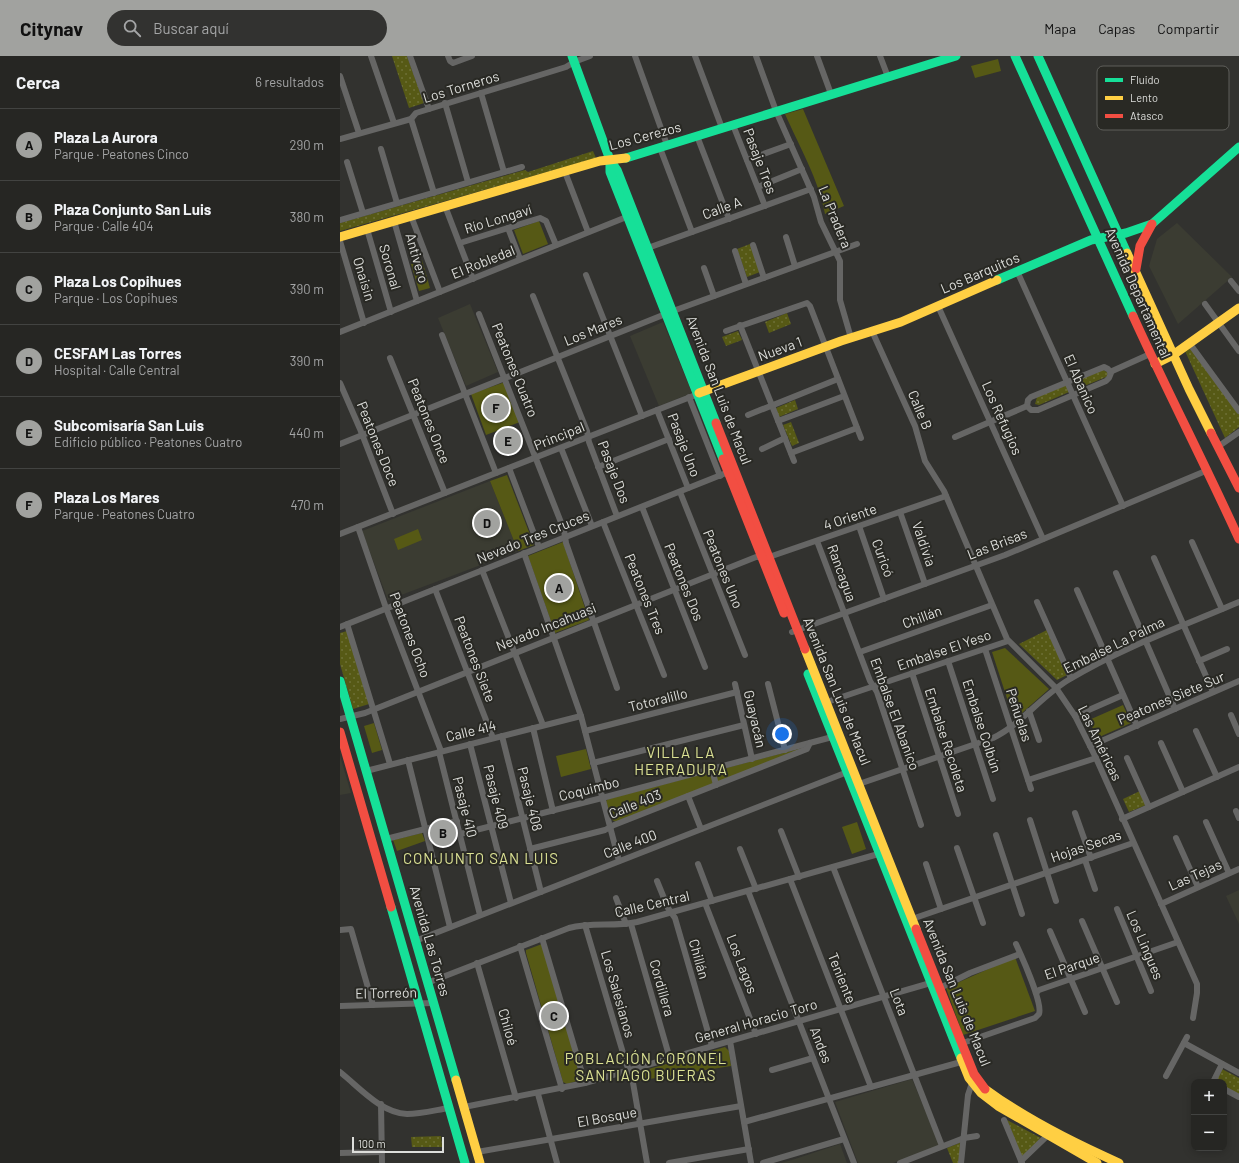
<!DOCTYPE html>
<html lang="es">
<head>
<meta charset="utf-8">
<style>
	:root { --surface:#262623; --page:#323230; --text:#f1f3f6; --muted:#a4a5a6; --line:#424341; --accent:#a1a29f }
	body { margin:0; font-family:Barlow,sans-serif; background:var(--page); color:var(--text) }
	.controls { position:absolute; right:12px; bottom:12px; display:grid; overflow:hidden; border-radius:8px; box-shadow:0 2px 10px #0003 }
	.controls button { width:36px; height:36px; display:grid; place-items:center; padding:0; border:0; border-bottom:1px solid var(--line); background:var(--surface); color:var(--text); font:20px sans-serif }
	.scale { position:absolute; left:12px; bottom:10px; width:92px; box-sizing:border-box; padding-left:4px; border:2px solid #dddedb; border-top:0; font-size:11px; line-height:14px; white-space:nowrap; color:#dddedb; -webkit-text-stroke:3px #292924; paint-order:stroke }
	.you { position:absolute; left:442px; top:678px; width:14px; height:14px; margin:-10px; border:3px solid #fff; border-radius:50%; background:#1a73e8; box-shadow:0 0 0 6px #1a73e833 }
	.badge { display:grid; place-items:center; width:26px; height:26px; border-radius:50%; background:var(--accent); color:#111; font-size:13px; font-weight:700 }
	.pin { position:absolute; translate:-50% -50%; border:2px solid #fff; box-shadow:0 1px 4px #0006 }
	.list { margin:0; padding:0; list-style:none }
	h2 { display:flex; justify-content:space-between; align-items:center; height:52px; margin:0; padding:0 16px; font-size:17px }
	h2 small { font-size:13px; font-weight:400; color:var(--muted) }
	.list li { display:grid; grid-template-columns:26px 1fr auto; gap:12px; align-items:center; box-sizing:border-box; height:72px; padding:0 16px; border-top:1px solid var(--line) }
	.list b { display:block; font-size:15px; white-space:nowrap }
	.list p { margin:0; font-size:13px; white-space:nowrap; color:var(--muted) }
	.list em { font-size:13px; font-style:normal; color:var(--muted) }
	.icon { flex:none; width:22px; height:22px; fill:none; stroke:currentColor; stroke-width:2; stroke-linecap:round; stroke-linejoin:round }
	.map { position:relative; flex:none; width:899px; height:1107px; overflow:hidden }
	header { display:flex; align-items:center; gap:24px; box-sizing:border-box; height:56px; padding:0 20px; background:var(--accent); color:#111 }
	header strong { font-size:19px }
	nav { display:flex; gap:22px; margin-inline-start:auto; font-size:14px }
	.search { width:280px; height:36px; background:var(--page); display:flex; align-items:center; gap:10px; box-sizing:border-box; padding:0 14px; border-radius:22px; color:var(--muted); font-size:15px }
	main { display:flex }
	aside { flex:1; background:var(--surface) }
	.map>svg:first-child { display:block }
</style>
</head>
<body>
<header>
<strong>Citynav</strong>
<div class="search"><svg class="icon" aria-label="search" viewBox="0 0 24 24"><circle cx="10" cy="10" r="6"/><path d="M15 15l6 6"/></svg>Buscar aquí</div>
<nav><a>Mapa</a><a>Capas</a><a>Compartir</a></nav>
</header>
<main>
<aside>
<h2>Cerca<small>6 resultados</small></h2>
<ul class="list">
<li><span class="badge">A</span><div><b>Plaza La Aurora</b><p>Parque · Peatones Cinco</p></div><em>290 m</em></li>
<li><span class="badge">B</span><div><b>Plaza Conjunto San Luis</b><p>Parque · Calle 404</p></div><em>380 m</em></li>
<li><span class="badge">C</span><div><b>Plaza Los Copihues</b><p>Parque · Los Copihues</p></div><em>390 m</em></li>
<li><span class="badge">D</span><div><b>CESFAM Las Torres</b><p>Hospital · Calle Central</p></div><em>390 m</em></li>
<li><span class="badge">E</span><div><b>Subcomisaría San Luis</b><p>Edificio público · Peatones Cuatro</p></div><em>440 m</em></li>
<li><span class="badge">F</span><div><b>Plaza Los Mares</b><p>Parque · Peatones Cuatro</p></div><em>470 m</em></li>
</ul>
</aside>
<div class="map">
<svg width="899" height="1107" viewBox="0 0 899 1107">
	<defs>
		<pattern id="grass-dots" width="8" height="8" patternUnits="userSpaceOnUse"><rect width="8" height="8" fill="#565915"/><path d="M2 2h.1M6 6h.1" fill="none" stroke="#6e7036" stroke-width="1.8" stroke-linecap="round"/></pattern>
	</defs>
	<rect width="100%" height="100%" fill="#32322f"/>
	<g fill="#3b3c32">
		<path d="M 837,167 L 892,221 L 838,268 L 809,210 L 817,183 Z"/>
		<path d="M 130,248 L 158,316 L 126,330 L 98,262 Z"/>
		<path d="M 323,266 L 352,337 L 319,350 L 290,280 Z"/>
		<path d="M 150,425 L 178,495 L 48,544 L 22,475 Z"/>
		<path d="M 0,700 L 11,737 L 0,739 Z"/>
		<path d="M 899,834 L 899,868 L 886,840 Z"/>
		<path d="M 572,1023 L 600,1090 L 553,1107 L 518,1107 L 495,1046 Z"/>
		<path d="M 500,1088 L 507,1107 L 441,1107 L 455,1103 Z"/>
	</g>
	<g fill="url(#grass-dots)">
		<path d="M 52,0 L 67,0 L 84,47 L 69,52 Z"/>
		<path d="M 253,95 L 256,102 L 0,175 L 0,167 L 185,114 L 188,116 Z"/>
		<path d="M 410,188 L 420,216 L 407,221 L 397,193 Z"/>
		<path d="M 447,257 L 451,268 L 429,277 L 425,266 Z"/>
		<path d="M 398,275 L 402,284 L 386,290 L 382,281 Z"/>
		<path d="M 850,292 L 899,357 L 899,371 L 885,382 L 845,295 Z"/>
		<path d="M 763,314 L 769,317 L 766,321 L 737,333 L 734,326 Z"/>
		<path d="M 726,329 L 729,336 L 699,349 L 695,348 L 697,341 Z"/>
		<path d="M 455,344 L 458,353 L 439,361 L 436,352 Z"/>
		<path d="M 451,366 L 459,387 L 452,390 L 443,369 Z"/>
		<path d="M 707,574 L 727,619 L 717,624 L 679,588 Z"/>
		<path d="M 7,575 L 29,648 L 13,653 L 0,608 L 0,577 Z"/>
		<path d="M 800,735 L 806,749 L 789,756 L 783,743 Z"/>
		<path d="M 882,1013 L 899,1022 L 899,1040 L 884,1031 L 884,1026 L 875,1026 Z"/>
		<path d="M 667,1064 L 701,1082 L 682,1101 Z"/>
		<path d="M 101,1080 L 102,1091 L 72,1091 L 71,1081 Z"/>
		<path d="M 622,1086 L 619,1107 L 613,1107 L 607,1092 Z"/>
	</g>
	<g fill="#565915">
		<path d="M 658,3 L 661,15 L 635,22 L 631,10 Z"/>
		<path d="M 463,53 L 504,150 L 485,158 C 479,124 459,90 445,58 Z"/>
		<path d="M 199,165 L 208,188 L 183,198 L 174,174 Z"/>
		<path d="M 82,204 L 90,232 L 79,235 L 71,208 Z"/>
		<path d="M 165,326 L 180,366 L 146,379 L 131,338 Z"/>
		<path d="M 167,419 L 194,489 L 178,495 L 150,425 Z"/>
		<path d="M 78,473 L 82,484 L 58,494 L 54,483 Z"/>
		<path d="M 223,486 L 249,564 L 215,577 L 188,500 Z"/>
		<path d="M 665,592 L 709,633 L 674,664 L 652,596 Z"/>
		<path d="M 783,649 L 791,667 L 757,682 L 749,664 Z"/>
		<path d="M 34,667 L 42,694 L 32,697 L 24,670 Z"/>
		<path d="M 462,692 L 456,696 L 276,766 L 272,764 L 266,745 L 268,743 Z"/>
		<path d="M 246,693 L 251,713 L 221,721 L 216,700 Z"/>
		<path d="M 517,766 L 526,793 L 512,798 L 502,771 Z"/>
		<path d="M 115,768 L 118,779 L 90,785 L 88,776 Z"/>
		<path d="M 82,777 L 85,785 L 57,795 L 53,784 Z"/>
		<path d="M 202,888 L 243,1023 L 227,1028 L 223,1026 L 186,897 L 186,894 Z"/>
		<path d="M 675,901 L 695,955 L 623,979 L 606,932 Z"/>
		<path d="M 385,991 L 389,995 L 391,1010 L 297,1025 L 295,1017 Z"/>
	</g>
	<g fill="none" stroke-linecap="round" stroke-linejoin="round">
		<g stroke="#666665" stroke-width="6">
			<path d="M 31,0 L 54,67"/>
			<path d="M 70,0 L 89,53"/>
			<path d="M 108,0 L 110,5 L 113,7 L 132,0"/>
			<path d="M 295,0 L 327,89"/>
			<path d="M 355,0 L 382,72"/>
			<path d="M 416,0 L 436,55 L 474,141 L 481,166 L 500,205 L 500,244 L 511,282"/>
			<path d="M 477,0 L 491,38"/>
			<path d="M 540,0 L 548,21"/>
			<path d="M 0,20 L 19,77"/>
			<path d="M 141,37 L 164,116"/>
			<path d="M 105,47 L 128,126"/>
			<path d="M 71,63 L 94,137"/>
			<path d="M 393,69 L 425,150"/>
			<path d="M 357,80 L 389,163"/>
			<path d="M 0,83 L 71,63 L 76,57 L 226,11 L 234,6 L 250,0"/>
			<path d="M 320,92 L 352,176"/>
			<path d="M 41,93 L 57,147"/>
			<path d="M 407,104 L 451,88"/>
			<path d="M 7,106 L 23,157"/>
			<path d="M 225,116 L 248,176"/>
			<path d="M 418,131 L 462,113"/>
			<path d="M 105,150 L 133,223"/>
			<path d="M 71,160 L 100,236"/>
			<path d="M 0,164 L 182,111"/>
			<path d="M 54,165 L 77,245"/>
			<path d="M 168,172 L 180,203"/>
			<path d="M 27,173 L 51,256"/>
			<path d="M 446,181 L 455,210"/>
			<path d="M 0,185 L 24,267"/>
			<path d="M 120,187 L 200,162 L 206,165 L 216,189"/>
			<path d="M 413,189 L 424,222"/>
			<path d="M 305,193 L 471,133"/>
			<path d="M 395,195 L 406,228"/>
			<path d="M 364,212 L 374,240"/>
			<path d="M 677,215 L 783,450"/>
			<path d="M 246,219 L 302,360"/>
			<path d="M 891,225 L 899,235"/>
			<path d="M 193,240 L 247,375 L 249,386 L 277,460"/>
			<path d="M 865,248 L 899,295"/>
			<path d="M 598,250 L 703,483"/>
			<path d="M 139,258 L 224,474 L 226,487 L 277,632"/>
			<path d="M 400,269 L 454,405"/>
			<path d="M 386,275 L 467,247 L 470,250 L 521,382"/>
			<path d="M 532,275 L 575,370 L 585,405 L 604,435 L 667,583 L 716,632 L 735,660 L 756,702 L 857,928 L 857,937 L 853,962"/>
			<path d="M 0,276 L 289,160"/>
			<path d="M 102,279 L 156,417"/>
			<path d="M 850,288 L 899,355"/>
			<path d="M 50,302 L 105,437"/>
			<path d="M 764,311 L 768,313 L 771,317 L 769,322 L 766,325 L 698,354 L 691,354 L 687,350 L 688,344 L 691,341 Z"/>
			<path d="M 770,316 L 810,298"/>
			<path d="M 0,327 L 20,373 L 53,458"/>
			<path d="M 349,341 L 380,420"/>
			<path d="M 317,354 L 348,432"/>
			<path d="M 408,359 L 498,323"/>
			<path d="M 438,365 L 504,340"/>
			<path d="M 615,381 L 687,350"/>
			<path d="M 0,388 L 333,255 L 517,188"/>
			<path d="M 879,390 L 899,376"/>
			<path d="M 221,392 L 252,470"/>
			<path d="M 422,393 L 445,382"/>
			<path d="M 451,397 L 517,372"/>
			<path d="M 258,411 L 329,383"/>
			<path d="M 169,412 L 199,491"/>
			<path d="M 340,436 L 405,599"/>
			<path d="M 302,451 L 365,611"/>
			<path d="M 560,456 L 585,528"/>
			<path d="M 263,466 L 324,619"/>
			<path d="M 519,470 L 544,543"/>
			<path d="M 18,471 L 46,552 L 101,695"/>
			<path d="M 0,478 L 358,338"/>
			<path d="M 477,485 L 530,625 L 537,636 L 581,769"/>
			<path d="M 852,486 L 882,553"/>
			<path d="M 184,497 L 241,660 L 279,805"/>
			<path d="M 814,502 L 873,636"/>
			<path d="M 142,514 L 203,669"/>
			<path d="M 776,517 L 835,653"/>
			<path d="M 95,533 L 153,682"/>
			<path d="M 737,534 L 797,670"/>
			<path d="M 697,546 L 731,622"/>
			<path d="M 7,568 L 50,708"/>
			<path d="M 0,571 L 391,415"/>
			<path d="M 452,576 L 665,499 L 868,414"/>
			<path d="M 645,593 L 691,733"/>
			<path d="M 520,596 L 652,549"/>
			<path d="M 608,605 L 653,743"/>
			<path d="M 859,605 L 887,593"/>
			<path d="M 572,617 L 618,758"/>
			<path d="M 395,628 L 412,703"/>
			<path d="M 428,628 L 445,694"/>
			<path d="M 484,647 L 668,585"/>
			<path d="M 689,655 L 699,684"/>
			<path d="M 891,659 L 899,678"/>
			<path d="M 735,660 L 783,639"/>
			<path d="M 0,663 L 25,657 L 416,501 L 429,501 L 606,440"/>
			<path d="M 193,672 L 213,755"/>
			<path d="M 245,675 L 397,636"/>
			<path d="M 856,675 L 877,721"/>
			<path d="M 162,680 L 201,836"/>
			<path d="M 821,687 L 843,736"/>
			<path d="M 130,688 L 171,847"/>
			<path d="M 750,690 L 899,625"/>
			<path d="M 99,696 L 140,859"/>
			<path d="M 787,702 L 809,751"/>
			<path d="M 68,704 L 110,871"/>
			<path d="M 253,707 L 404,669"/>
			<path d="M 372,713 L 376,729"/>
			<path d="M 26,715 L 241,660"/>
			<path d="M 688,724 L 756,702"/>
			<path d="M 516,729 L 653,682 C 682,668 702,639 730,623 C 783,591 843,570 899,546"/>
			<path d="M 348,740 L 361,773"/>
			<path d="M 896,755 L 899,762"/>
			<path d="M 735,757 L 751,802"/>
			<path d="M 782,763 L 899,711"/>
			<path d="M 690,764 L 716,845"/>
			<path d="M 866,766 L 889,817"/>
			<path d="M 441,775 L 459,821"/>
			<path d="M 120,778 L 262,742 L 496,680"/>
			<path d="M 656,779 L 682,858"/>
			<path d="M 836,782 L 858,831"/>
			<path d="M 46,783 L 117,765"/>
			<path d="M 617,792 L 643,867"/>
			<path d="M 190,793 L 265,774 L 274,769 L 467,693 L 470,687"/>
			<path d="M 400,793 L 416,833"/>
			<path d="M 745,804 L 755,833"/>
			<path d="M 358,808 L 372,845"/>
			<path d="M 586,808 L 601,853"/>
			<path d="M 493,811 L 602,1090"/>
			<path d="M 450,823 L 531,1031"/>
			<path d="M 317,825 L 328,852 L 335,862 L 372,990"/>
			<path d="M 408,835 L 514,1107"/>
			<path d="M 276,842 L 286,868"/>
			<path d="M 365,847 L 416,978"/>
			<path d="M 821,848 L 899,813"/>
			<path d="M 777,853 L 811,935"/>
			<path d="M 569,864 L 793,787"/>
			<path d="M 742,865 L 777,946"/>
			<path d="M 291,868 L 330,1003"/>
			<path d="M 245,869 L 286,1007 L 292,1021 L 307,1107"/>
			<path d="M 0,874 L 11,873 L 33,949"/>
			<path d="M 710,875 L 745,956"/>
			<path d="M 202,882 L 245,1027"/>
			<path d="M 75,885 L 510,715"/>
			<path d="M 180,890 L 222,1033"/>
			<path d="M 137,907 L 176,1042"/>
			<path d="M 87,927 L 229,872 C 252,866 274,871 297,866 L 542,797"/>
			<path d="M 600,932 L 630,917 L 680,898"/>
			<path d="M 696,937 L 699,934 L 838,886"/>
			<path d="M 0,950 L 93,947"/>
			<path d="M 390,985 L 411,1107"/>
			<path d="M 844,987 L 899,1017"/>
			<path d="M 620,988 L 695,962 L 699,958 C 703,948 682,901 676,888"/>
			<path d="M 432,1014 L 473,1002"/>
			<path d="M 0,1016 C 19,1031 41,1057 67,1058 C 81,1058 96,1054 109,1052"/>
			<path d="M 826,1020 L 847,981"/>
			<path d="M 873,1026 L 882,1008"/>
			<path d="M 884,1033 L 899,1041"/>
			<path d="M 198,1038 L 217,1107"/>
			<path d="M 41,1048 L 42,1107"/>
			<path d="M 124,1051 L 245,1027 L 594,926"/>
			<path d="M 664,1064 L 682,1107"/>
			<path d="M 404,1066 L 621,1006"/>
			<path d="M 137,1096 L 401,1050"/>
			<path d="M 0,1097 L 42,1096"/>
			<path d="M 681,1105 L 708,1079"/>
			<path d="M 329,1107 L 409,1093"/>
			<path d="M 423,1107 L 504,1083"/>
			<path d="M 560,1107 L 624,1082 L 637,1080"/>
			<path d="M 621,1107 L 628,1039 L 632,1027"/>
		</g>
		<g stroke="#16e098" stroke-width="9">
			<path d="M 232,0 L 270,104 L 277,114 L 376,367"/>
			<path d="M 675,0 L 793,260"/>
			<path d="M 698,0 L 787,197"/>
			<path d="M 286,102 L 616,0"/>
			<path d="M 270,104 L 270,116 L 383,403"/>
			<path d="M 657,224 L 751,184 L 786,177 L 812,168 L 899,91"/>
			<path d="M 468,618 L 621,1002"/>
			<path d="M 0,625 L 116,1024"/>
			<path d="M 51,851 L 125,1107"/>
		</g>
		<g stroke="#ffcf43" stroke-width="9">
			<path d="M 0,181 L 260,105 L 286,102"/>
			<path d="M 787,197 L 849,333 L 871,377"/>
			<path d="M 815,308 L 833,299 L 899,252"/>
			<path d="M 359,337 L 501,285 L 561,266 L 657,224"/>
			<path d="M 465,593 L 576,873"/>
			<path d="M 621,1002 L 629,1022 L 641,1037 L 658,1050 L 757,1107"/>
			<path d="M 116,1024 L 140,1107"/>
			<path d="M 645,1033 C 683,1061 736,1088 779,1107"/>
		</g>
		<g stroke="#f24e42" stroke-width="9">
			<path d="M 796,213 L 800,190 L 812,168"/>
			<path d="M 793,260 C 827,335 865,408 899,483"/>
			<path d="M 376,367 L 465,593"/>
			<path d="M 871,377 L 899,432"/>
			<path d="M 383,403 L 444,557"/>
			<path d="M 0,676 L 51,851"/>
			<path d="M 576,873 L 634,1018 L 645,1033"/>
		</g>
	</g>
	<g text-anchor="middle" stroke-width="4" stroke-linejoin="round" paint-order="stroke">
		<g font-size="14" fill="#dddedb" stroke="#292924">
			<text transform="translate(121 31) rotate(-17)" y="5">Los Torneros</text>
			<text transform="translate(305 80) rotate(-15)" y="5">Los Cerezos</text>
			<text transform="translate(420 105) rotate(69)" y="5">Pasaje Tres</text>
			<text transform="translate(382 152) rotate(-20)" y="5">Calle A</text>
			<text transform="translate(495 161) rotate(68)" y="5">La Pradera</text>
			<text transform="translate(158 163) rotate(-17)" y="5">Río Longaví</text>
			<text transform="translate(77 202) rotate(74)" y="5">Antivero</text>
			<text transform="translate(143 206) rotate(-22)" y="5">El Robledal</text>
			<text transform="translate(50 211) rotate(74)" y="5">Soronal</text>
			<text transform="translate(640 217) rotate(-23)" y="5">Los Barquitos</text>
			<text transform="translate(24 223) rotate(73)" y="5">Onaisin</text>
			<text transform="translate(798 237) rotate(66)" y="5">Avenida Departamental</text>
			<text transform="translate(253 274) rotate(-22)" y="5">Los Mares</text>
			<text transform="translate(440 293) rotate(-20)" y="5">Nueva 1</text>
			<text transform="translate(175 314) rotate(68)" y="5">Peatones Cuatro</text>
			<text transform="translate(741 328) rotate(66)" y="5">El Abanico</text>
			<text transform="translate(379 334) rotate(69)" y="5">Avenida San Luis de Macul</text>
			<text transform="translate(580 354) rotate(67)" y="5">Calle B</text>
			<text transform="translate(662 362) rotate(66)" y="5">Los Refugios</text>
			<text transform="translate(89 365) rotate(68)" y="5">Peatones Once</text>
			<text transform="translate(219 380) rotate(-22)" y="5">Principal</text>
			<text transform="translate(38 388) rotate(68)" y="5">Peatones Doce</text>
			<text transform="translate(344 389) rotate(69)" y="5">Pasaje Uno</text>
			<text transform="translate(274 416) rotate(69)" y="5">Pasaje Dos</text>
			<text transform="translate(510 461) rotate(-19)" y="5">4 Oriente</text>
			<text transform="translate(193 481) rotate(-22)" y="5">Nevado Tres Cruces</text>
			<text transform="translate(584 488) rotate(71)" y="5">Valdivia</text>
			<text transform="translate(657 488) rotate(-21)" y="5">Las Brisas</text>
			<text transform="translate(543 502) rotate(70)" y="5">Curicó</text>
			<text transform="translate(383 513) rotate(68)" y="5">Peatones Uno</text>
			<text transform="translate(502 517) rotate(70)" y="5">Rancagua</text>
			<text transform="translate(344 526) rotate(68)" y="5">Peatones Dos</text>
			<text transform="translate(305 538) rotate(68)" y="5">Peatones Tres</text>
			<text transform="translate(582 561) rotate(-20)" y="5">Chillán</text>
			<text transform="translate(206 571) rotate(-22)" y="5">Nevado Incahuasi</text>
			<text transform="translate(70 579) rotate(69)" y="5">Peatones Ocho</text>
			<text transform="translate(774 589) rotate(-26)" y="5">Embalse La Palma</text>
			<text transform="translate(604 594) rotate(-19)" y="5">Embalse El Yeso</text>
			<text transform="translate(135 603) rotate(69)" y="5">Peatones Siete</text>
			<text transform="translate(497 635) rotate(68)" y="5">Avenida San Luis de Macul</text>
			<text transform="translate(831 642) rotate(-23)" y="5">Peatones Siete Sur</text>
			<text transform="translate(318 644) rotate(-14)" y="5">Totoralillo</text>
			<text transform="translate(555 658) rotate(70)" y="5">Embalse El Abanico</text>
			<text transform="translate(679 659) rotate(72)" y="5">Peñuelas</text>
			<text transform="translate(415 663) rotate(77)" y="5">Guayacán</text>
			<text transform="translate(642 670) rotate(72)" y="5">Embalse Colbún</text>
			<text transform="translate(131 675) rotate(-14)" y="5">Calle 414</text>
			<text transform="translate(606 684) rotate(72)" y="5">Embalse Recoleta</text>
			<text transform="translate(760 687) rotate(64)" y="5">Las Américas</text>
			<text transform="translate(249 733) rotate(-14)" y="5">Coquimbo</text>
			<text transform="translate(156 741) rotate(76)" y="5">Pasaje 409</text>
			<text transform="translate(190 743) rotate(76)" y="5">Pasaje 408</text>
			<text transform="translate(295 748) rotate(-22)" y="5">Calle 403</text>
			<text transform="translate(125 751) rotate(76)" y="5">Pasaje 410</text>
			<text transform="translate(290 788) rotate(-21)" y="5">Calle 400</text>
			<text transform="translate(746 790) rotate(-19)" y="5">Hojas Secas</text>
			<text transform="translate(855 819) rotate(-24)" y="5">Las Tejas</text>
			<text transform="translate(312 848) rotate(-13)" y="5">Calle Central</text>
			<text transform="translate(90 885) rotate(74)" y="5">Avenida Las Torres</text>
			<text transform="translate(805 889) rotate(67)" y="5">Los Lingues</text>
			<text transform="translate(359 903) rotate(74)" y="5">Chillán</text>
			<text transform="translate(402 908) rotate(69)" y="5">Los Lagos</text>
			<text transform="translate(732 910) rotate(-19)" y="5">El Parque</text>
			<text transform="translate(502 922) rotate(68)" y="5">Teniente</text>
			<text transform="translate(322 932) rotate(74)" y="5">Cordillera</text>
			<text transform="translate(617 936) rotate(68)" y="5">Avenida San Luis de Macul</text>
			<text transform="translate(46 937) rotate(-1)" y="5">El Torreón</text>
			<text transform="translate(278 938) rotate(74)" y="5">Los Salesianos</text>
			<text transform="translate(559 946) rotate(69)" y="5">Lota</text>
			<text transform="translate(416 965) rotate(-16)" y="5">General Horacio Toro</text>
			<text transform="translate(168 971) rotate(74)" y="5">Chiloé</text>
			<text transform="translate(481 989) rotate(69)" y="5">Andes</text>
			<text transform="translate(267 1061) rotate(-10)" y="5">El Bosque</text>
		</g>
		<g font-size="15" letter-spacing="1" fill="#dce294" stroke="#292924">
			<text x="341" y="702">VILLA LA<tspan x="341" dy="17">HERRADURA</tspan></text>
			<text x="141" y="808">CONJUNTO SAN LUIS</text>
			<text x="306" y="1008">POBLACIÓN CORONEL<tspan x="306" dy="17">SANTIAGO BUERAS</tspan></text>
		</g>
	</g>
	<rect x="757" y="10" width="132" height="64" rx="6" fill="#292924" stroke="#5f5f5b" stroke-width="1"/>
	<rect x="765" y="22" width="18" height="4" fill="#16e098"/>
	<rect x="765" y="40" width="18" height="4" fill="#ffcf43"/>
	<rect x="765" y="58" width="18" height="4" fill="#f24e42"/>
	<g font-size="11" fill="#dddedb">
		<text x="790" y="28">Fluido</text>
		<text x="790" y="46">Lento</text>
		<text x="790" y="64">Atasco</text>
	</g>
</svg>
<div class="controls">
<button>+</button>
<button>−</button>
</div>
<div class="scale">100 m</div>
<div class="you"></div>
<div class="pin badge" style="left:219px;top:532px">A</div>
<div class="pin badge" style="left:103px;top:777px">B</div>
<div class="pin badge" style="left:214px;top:960px">C</div>
<div class="pin badge" style="left:147px;top:467px">D</div>
<div class="pin badge" style="left:168px;top:385px">E</div>
<div class="pin badge" style="left:156px;top:352px">F</div>
</div>
</main>
</body>
</html>
